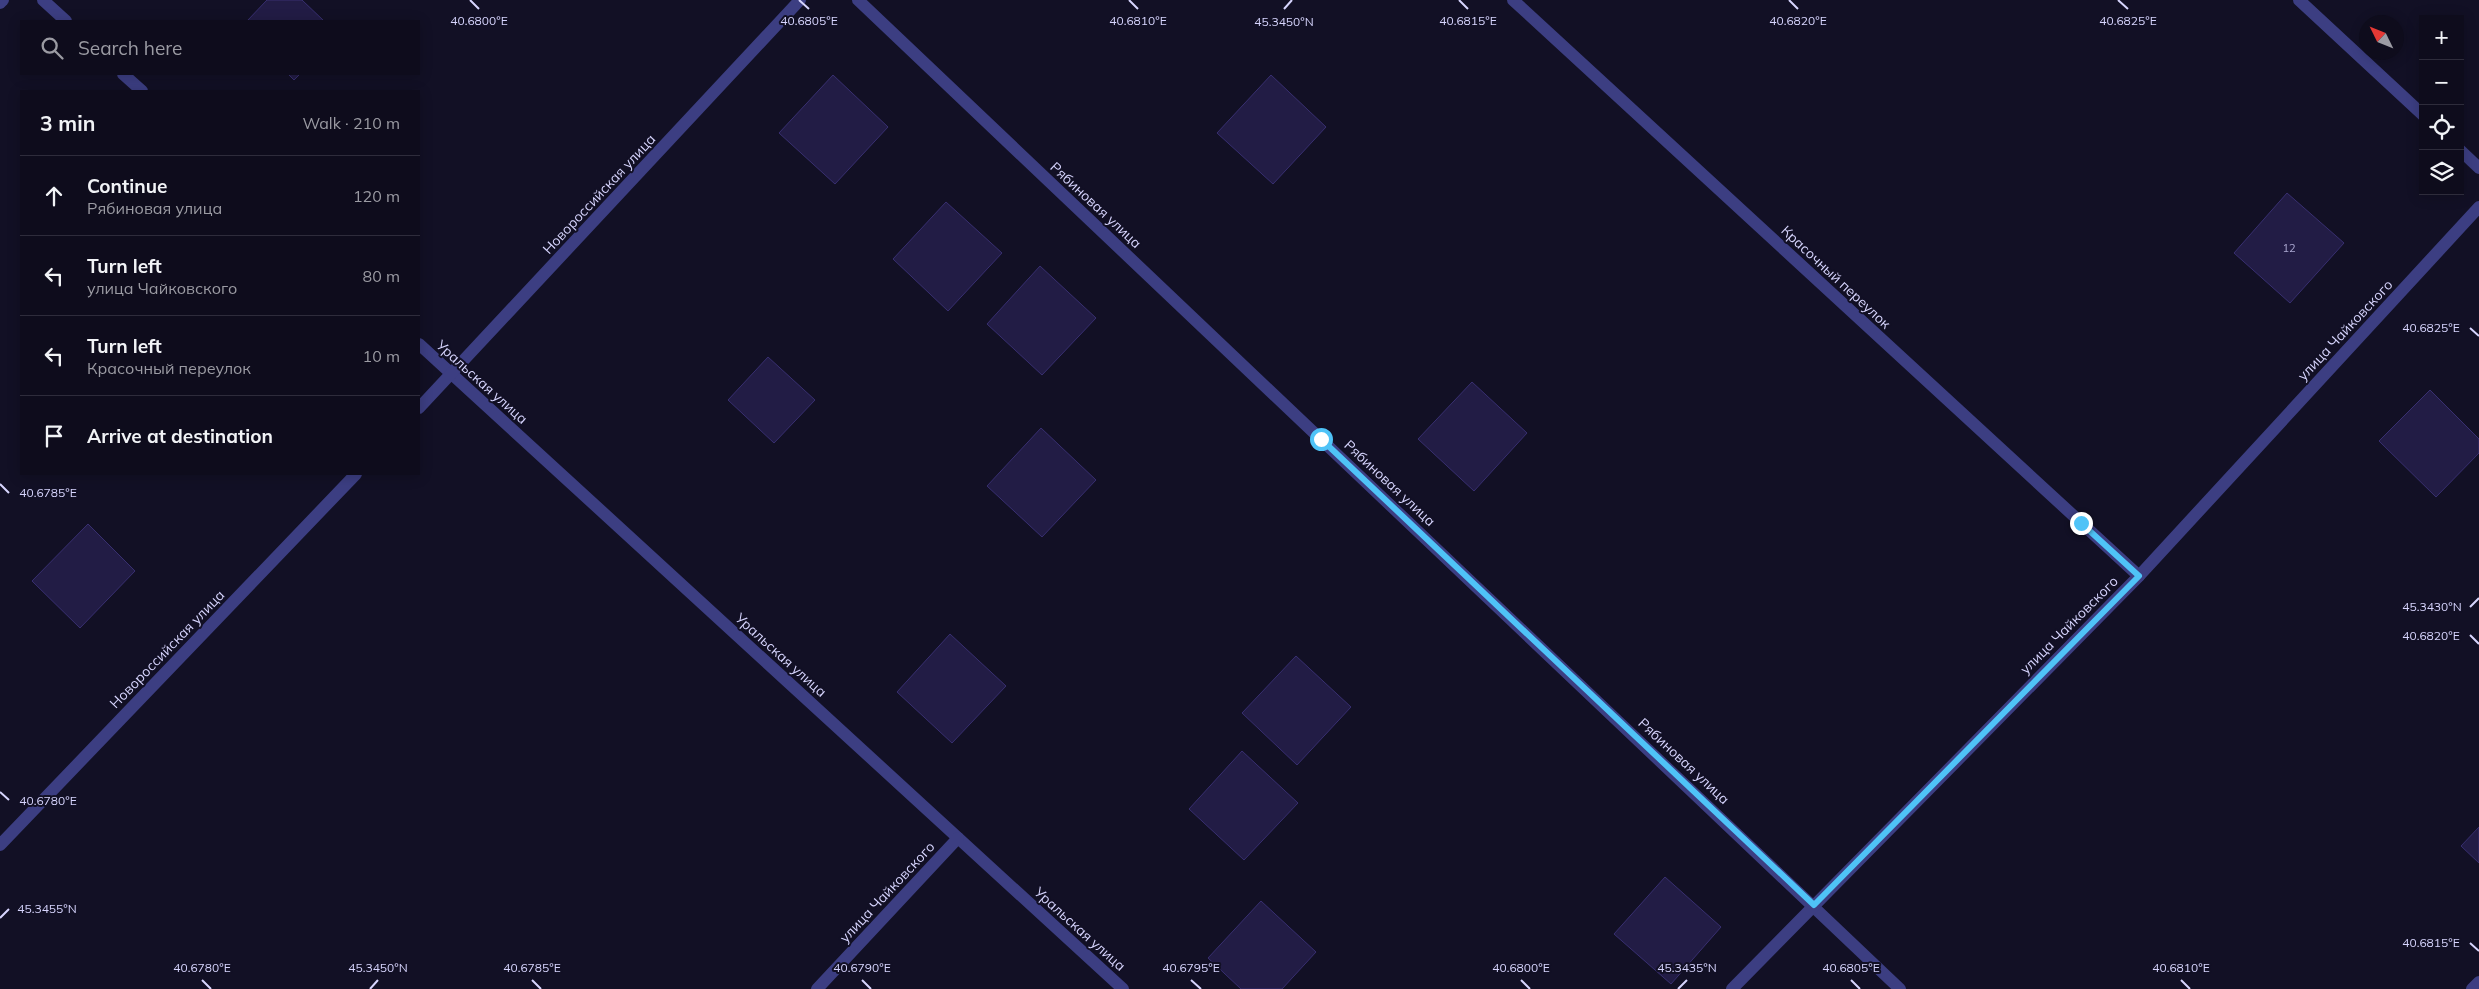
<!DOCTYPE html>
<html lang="en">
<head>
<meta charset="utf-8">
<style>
	:root { --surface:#0e0c1c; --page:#1c1a29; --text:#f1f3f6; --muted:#9b9ba3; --line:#2e2c3b }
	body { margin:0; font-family:Mulish,sans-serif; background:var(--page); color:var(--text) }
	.controls { position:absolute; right:15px; top:15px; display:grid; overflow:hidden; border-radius:0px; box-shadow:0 2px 12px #0003 }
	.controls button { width:45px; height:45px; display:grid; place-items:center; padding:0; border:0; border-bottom:1px solid var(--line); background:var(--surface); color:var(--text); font:25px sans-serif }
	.compass { position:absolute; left:2359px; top:15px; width:45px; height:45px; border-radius:50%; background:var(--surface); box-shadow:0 2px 12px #0003; rotate:313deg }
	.stop { position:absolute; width:15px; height:15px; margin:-11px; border:4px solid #4fc3f7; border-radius:50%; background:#fff }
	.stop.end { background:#4fc3f7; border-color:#fff; box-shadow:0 1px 5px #0008 }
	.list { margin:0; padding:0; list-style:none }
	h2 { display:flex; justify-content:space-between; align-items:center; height:65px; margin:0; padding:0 20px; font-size:21px }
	h2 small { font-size:16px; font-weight:400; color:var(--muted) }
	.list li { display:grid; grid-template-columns:32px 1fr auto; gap:15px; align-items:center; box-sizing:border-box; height:80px; padding:0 20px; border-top:1px solid var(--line) }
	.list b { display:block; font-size:19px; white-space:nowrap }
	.list p { margin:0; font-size:16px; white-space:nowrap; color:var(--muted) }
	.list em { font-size:16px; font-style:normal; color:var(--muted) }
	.icon { flex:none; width:28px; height:28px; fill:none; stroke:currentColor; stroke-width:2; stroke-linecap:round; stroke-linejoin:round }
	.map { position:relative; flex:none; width:2479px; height:989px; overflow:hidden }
	.search { position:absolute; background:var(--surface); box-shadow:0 2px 12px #0003; left:20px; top:20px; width:400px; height:55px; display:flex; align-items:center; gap:12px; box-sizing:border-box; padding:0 18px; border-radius:0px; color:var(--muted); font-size:19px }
	.panel { position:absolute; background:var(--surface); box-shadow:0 2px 12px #0003; left:20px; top:90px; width:400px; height:385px; border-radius:0px }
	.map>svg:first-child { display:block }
</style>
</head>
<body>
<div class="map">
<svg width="2479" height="989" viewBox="0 0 2479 989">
	<rect width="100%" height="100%" fill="#121025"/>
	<g fill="#221c45" stroke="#382f70">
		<path d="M 267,0 L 302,0 L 324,21 L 247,21 Z"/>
		<path d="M 288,74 L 300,74 L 294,80 Z"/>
		<path d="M 833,75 L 888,127 L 835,184 L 779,133 Z"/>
		<path d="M 1271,75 L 1326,127 L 1273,184 L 1217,133 Z"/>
		<path d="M 2287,193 L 2344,243 L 2290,303 L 2234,253 Z"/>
		<path d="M 946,202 L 1002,253 L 948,311 L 893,259 Z"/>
		<path d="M 1040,266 L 1096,318 L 1042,375 L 987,324 Z"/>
		<path d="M 768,357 L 815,400 L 774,443 L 728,400 Z"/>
		<path d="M 1472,382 L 1527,433 L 1474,491 L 1418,439 Z"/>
		<path d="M 2430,390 L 2479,439 L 2479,453 L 2436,497 L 2379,441 Z"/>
		<path d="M 1041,428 L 1096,480 L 1042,537 L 987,486 Z"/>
		<path d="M 88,524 L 135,571 L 80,628 L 32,581 Z"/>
		<path d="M 950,634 L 1006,686 L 952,743 L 897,692 Z"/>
		<path d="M 1296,656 L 1351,707 L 1297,765 L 1242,713 Z"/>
		<path d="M 1242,751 L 1298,803 L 1244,860 L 1189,809 Z"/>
		<path d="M 2479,827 L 2479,863 L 2461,846 Z"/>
		<path d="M 1665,877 L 1721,927 L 1671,984 L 1614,934 Z"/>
		<path d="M 1261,901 L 1316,952 L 1282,989 L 1241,989 L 1208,958 Z"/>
	</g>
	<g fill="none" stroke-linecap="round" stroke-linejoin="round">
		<g stroke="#3c3e82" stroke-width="12">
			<path d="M 43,0 L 66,21"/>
			<path d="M 858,0 L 1900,989"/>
			<path d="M 1513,0 L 2139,576"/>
			<path d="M 2299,0 L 2423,115"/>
			<path d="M 0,3 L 3,0"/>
			<path d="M 123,74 L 142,91"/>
			<path d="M 2460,150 L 2479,168"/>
			<path d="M 419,344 L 1123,989"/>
			<path d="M 419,408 L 800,0"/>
			<path d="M 0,845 L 356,474"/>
			<path d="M 817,989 L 958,838"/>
			<path d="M 1732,989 L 2139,576 L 2479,207"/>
			<path d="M 2472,989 L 2479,982"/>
		</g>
	</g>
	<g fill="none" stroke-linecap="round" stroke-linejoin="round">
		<path stroke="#4fc3f7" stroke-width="6" d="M 1321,439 L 1814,905 L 2139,576 L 2081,523"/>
	</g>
	<path fill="none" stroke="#d7d5fe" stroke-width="2" d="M 470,0 L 479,9M 799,0 L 809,9M 1129,0 L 1138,9M 1459,0 L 1468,9M 1789,0 L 1798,9M 2118,0 L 2128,9M 1284,9 L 1292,0M 2470,328 L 2479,336M 0,484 L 9,493M 2470,607 L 2479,598M 2470,635 L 2479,644M 0,792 L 9,800M 0,918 L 9,909M 2470,943 L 2479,951M 202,980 L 211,989M 532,980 L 541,989M 862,980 L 871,989M 1191,980 L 1201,989M 1521,980 L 1530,989M 1851,980 L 1860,989M 2181,980 L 2190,989M 370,989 L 378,980M 1678,989 L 1687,980"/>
	<g text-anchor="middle" stroke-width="4" stroke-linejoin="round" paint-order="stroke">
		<g font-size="11" fill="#aaa7d0">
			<text x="2289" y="252">12</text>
		</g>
		<g font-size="14" fill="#d7d5fe" stroke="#121025">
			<text transform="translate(599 194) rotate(-47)" y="5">Новороссийская улица</text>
			<text transform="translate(1096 205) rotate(43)" y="5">Рябиновая улица</text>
			<text transform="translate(1836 277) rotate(43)" y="5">Красочный переулок</text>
			<text transform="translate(2345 330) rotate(-47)" y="5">улица Чайковского</text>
			<text transform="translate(482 382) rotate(42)" y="5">Уральская улица</text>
			<text transform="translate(1390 483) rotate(43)" y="5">Рябиновая улица</text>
			<text transform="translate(2069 625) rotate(-45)" y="5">улица Чайковского</text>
			<text transform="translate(167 649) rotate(-46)" y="5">Новороссийская улица</text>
			<text transform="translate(781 655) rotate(42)" y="5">Уральская улица</text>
			<text transform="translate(1684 761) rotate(43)" y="5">Рябиновая улица</text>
			<text transform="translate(887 892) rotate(-47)" y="5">улица Чайковского</text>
			<text transform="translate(1080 929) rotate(42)" y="5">Уральская улица</text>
		</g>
	</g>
	<g font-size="12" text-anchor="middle" fill="#d7d5fe" stroke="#121025" stroke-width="4" stroke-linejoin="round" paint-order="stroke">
		<text x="479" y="25">40.6800°E</text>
		<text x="809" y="25">40.6805°E</text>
		<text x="1138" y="25">40.6810°E</text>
		<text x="1468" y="25">40.6815°E</text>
		<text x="1798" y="25">40.6820°E</text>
		<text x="2128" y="25">40.6825°E</text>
		<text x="1284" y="26">45.3450°N</text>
		<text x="2431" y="332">40.6825°E</text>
		<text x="48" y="497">40.6785°E</text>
		<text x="2432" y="611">45.3430°N</text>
		<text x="2431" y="640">40.6820°E</text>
		<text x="48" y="805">40.6780°E</text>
		<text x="47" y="913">45.3455°N</text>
		<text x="2431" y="947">40.6815°E</text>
		<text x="378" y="972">45.3450°N</text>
		<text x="1687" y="972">45.3435°N</text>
		<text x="202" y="972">40.6780°E</text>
		<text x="532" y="972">40.6785°E</text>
		<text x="862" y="972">40.6790°E</text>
		<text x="1191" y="972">40.6795°E</text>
		<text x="1521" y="972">40.6800°E</text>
		<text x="1851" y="972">40.6805°E</text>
		<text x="2181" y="972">40.6810°E</text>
	</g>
</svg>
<div class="controls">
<button>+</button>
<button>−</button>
<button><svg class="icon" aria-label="locate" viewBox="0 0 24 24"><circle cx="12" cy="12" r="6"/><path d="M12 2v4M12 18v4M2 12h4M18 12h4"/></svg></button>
<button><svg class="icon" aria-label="layers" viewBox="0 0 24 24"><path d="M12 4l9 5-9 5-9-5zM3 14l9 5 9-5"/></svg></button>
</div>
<svg class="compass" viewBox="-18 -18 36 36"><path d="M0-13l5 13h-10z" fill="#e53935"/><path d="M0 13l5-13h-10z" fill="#9b9ba3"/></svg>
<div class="stop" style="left:1321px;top:439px"></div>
<div class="stop end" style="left:2081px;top:523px"></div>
<div class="search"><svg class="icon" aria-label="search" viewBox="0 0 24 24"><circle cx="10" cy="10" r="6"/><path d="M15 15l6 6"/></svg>Search here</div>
<section class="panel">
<h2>3 min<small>Walk · 210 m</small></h2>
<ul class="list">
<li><svg class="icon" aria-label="ahead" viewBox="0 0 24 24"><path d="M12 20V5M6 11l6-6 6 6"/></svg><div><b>Continue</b><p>Рябиновая улица</p></div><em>120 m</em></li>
<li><svg class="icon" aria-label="left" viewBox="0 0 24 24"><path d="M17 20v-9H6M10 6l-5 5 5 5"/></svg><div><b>Turn left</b><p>улица Чайковского</p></div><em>80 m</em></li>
<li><svg class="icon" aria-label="left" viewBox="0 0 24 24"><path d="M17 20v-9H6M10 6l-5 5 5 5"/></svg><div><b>Turn left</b><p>Красочный переулок</p></div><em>10 m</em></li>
<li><svg class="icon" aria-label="arrive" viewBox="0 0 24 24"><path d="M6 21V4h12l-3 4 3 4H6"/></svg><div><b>Arrive at destination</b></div></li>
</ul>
</section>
</div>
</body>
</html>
